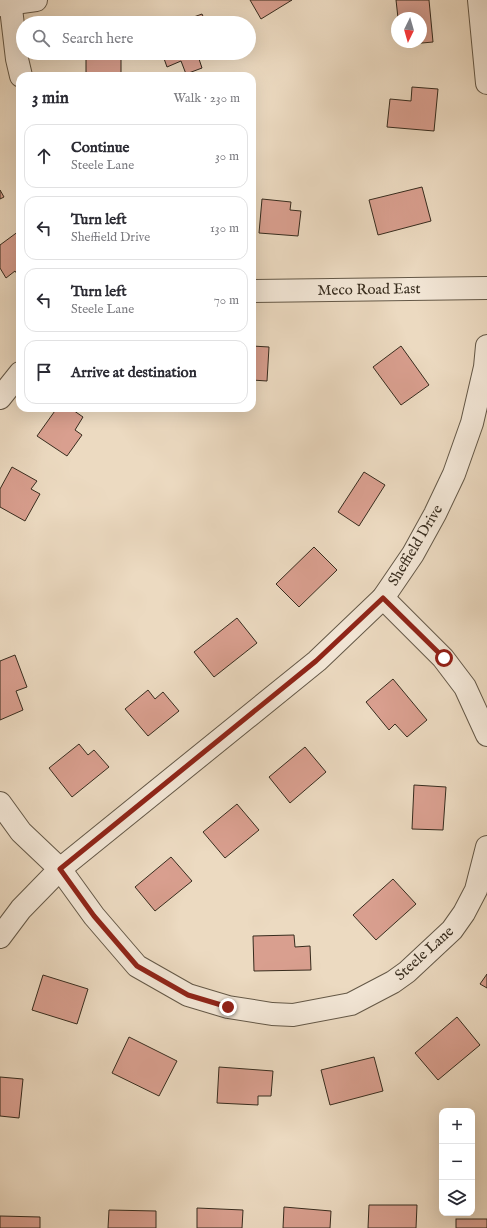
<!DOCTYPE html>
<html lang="en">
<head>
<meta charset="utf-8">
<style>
	:root { --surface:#fff; --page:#f2f2f3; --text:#2b2b33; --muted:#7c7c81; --line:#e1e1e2 }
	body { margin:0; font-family:"IM FELL English",serif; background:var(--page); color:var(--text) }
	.controls { position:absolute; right:12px; bottom:12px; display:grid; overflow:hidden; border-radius:8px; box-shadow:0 4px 16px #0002 }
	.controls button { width:36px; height:36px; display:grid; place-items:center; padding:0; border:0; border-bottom:1px solid var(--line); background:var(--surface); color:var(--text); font:20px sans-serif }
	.compass { position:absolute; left:391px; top:12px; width:36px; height:36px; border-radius:50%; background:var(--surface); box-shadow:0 4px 16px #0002; rotate:185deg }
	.stop { position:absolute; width:12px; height:12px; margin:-9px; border:3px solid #8f2418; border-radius:50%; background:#fff }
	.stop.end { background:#8f2418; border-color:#fff; box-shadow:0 1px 4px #0008 }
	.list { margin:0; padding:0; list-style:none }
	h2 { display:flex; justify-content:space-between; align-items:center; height:52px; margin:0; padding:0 16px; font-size:17px }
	h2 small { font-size:13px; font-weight:400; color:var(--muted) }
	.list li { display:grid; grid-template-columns:26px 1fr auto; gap:12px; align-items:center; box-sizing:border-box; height:64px; margin:0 8px 8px; padding:0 8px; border:1px solid var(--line); border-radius:12px }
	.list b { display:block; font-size:15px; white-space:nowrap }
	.list p { margin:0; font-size:13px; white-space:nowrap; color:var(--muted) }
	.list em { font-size:13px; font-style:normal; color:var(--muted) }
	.icon { flex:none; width:22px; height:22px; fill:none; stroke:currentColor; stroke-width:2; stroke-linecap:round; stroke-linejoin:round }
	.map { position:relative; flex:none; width:487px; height:1228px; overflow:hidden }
	.search { position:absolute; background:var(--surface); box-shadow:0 4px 16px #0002; left:16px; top:16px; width:240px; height:44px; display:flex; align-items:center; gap:10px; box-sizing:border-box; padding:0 14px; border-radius:22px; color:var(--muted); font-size:15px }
	.panel { position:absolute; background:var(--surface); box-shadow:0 4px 16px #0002; left:16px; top:72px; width:240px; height:340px; border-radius:12px }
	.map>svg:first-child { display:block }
</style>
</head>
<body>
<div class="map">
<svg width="487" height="1228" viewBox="0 0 487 1228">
	<rect width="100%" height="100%" fill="#ecdac1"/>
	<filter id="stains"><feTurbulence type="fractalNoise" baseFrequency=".005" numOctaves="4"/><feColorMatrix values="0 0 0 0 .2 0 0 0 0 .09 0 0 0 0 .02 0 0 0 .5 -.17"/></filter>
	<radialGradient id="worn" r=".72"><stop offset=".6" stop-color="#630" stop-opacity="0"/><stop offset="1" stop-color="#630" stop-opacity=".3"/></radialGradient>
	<g fill="#d99f8f" stroke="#372c1e">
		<path d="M 250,0 L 292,0 L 261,19 Z"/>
		<path d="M 396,0 L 429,0 L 433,42 L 400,45 L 400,42 L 421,42 L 421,18 L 398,18 Z"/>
		<path d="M 202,14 L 206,23 L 177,23 Z"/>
		<path d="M 162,53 L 197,53 L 202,68 L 186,74 L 181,61 L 167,67 Z"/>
		<rect x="86" y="59" width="35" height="17"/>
		<path d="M 412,87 L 438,89 L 434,131 L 387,127 L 390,99 L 411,101 Z"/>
		<path d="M 422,187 L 431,221 L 378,235 L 369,200 Z"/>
		<path d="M 0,190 L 4,197 L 0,199 Z"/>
		<path d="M 262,199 L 291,202 L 290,210 L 301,211 L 298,236 L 259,233 Z"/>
		<path d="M 19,231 L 20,278 L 15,271 L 6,278 L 0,268 L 0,245 Z"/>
		<path d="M 252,346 L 269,347 L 267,381 L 252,380 Z"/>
		<path d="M 401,346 L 429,385 L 401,405 L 373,367 Z"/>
		<path d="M 57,408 L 70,408 L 83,417 L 75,430 L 82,435 L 67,456 L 37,436 Z"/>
		<path d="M 12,467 L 37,481 L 31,489 L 40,494 L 25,521 L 0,507 L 0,489 Z"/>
		<path d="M 364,472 L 385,485 L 359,526 L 338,512 Z"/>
		<path d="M 314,547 L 337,570 L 299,607 L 276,584 Z"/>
		<path d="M 237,618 L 257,643 L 214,677 L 194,652 Z"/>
		<path d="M 15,655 L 27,687 L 16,691 L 23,710 L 0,720 L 0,661 Z"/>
		<path d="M 393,679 L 427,720 L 407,737 L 395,724 L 389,730 L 366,702 Z"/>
		<path d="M 148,690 L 155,699 L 163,692 L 179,711 L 148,736 L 125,709 Z"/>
		<path d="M 79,744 L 88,755 L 94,750 L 109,767 L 72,797 L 49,768 Z"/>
		<path d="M 305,747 L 326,772 L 290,803 L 269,777 Z"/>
		<path d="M 414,785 L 446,787 L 443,830 L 412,829 Z"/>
		<path d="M 237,804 L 259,830 L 225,858 L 203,832 Z"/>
		<path d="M 171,857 L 192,881 L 155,911 L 135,887 Z"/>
		<path d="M 393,879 L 416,904 L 376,940 L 353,915 Z"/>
		<path d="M 294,935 L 295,947 L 310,946 L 311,970 L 254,971 L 253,936 Z"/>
		<path d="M 487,974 L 487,988 L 480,984 Z"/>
		<path d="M 43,975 L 88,989 L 77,1024 L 32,1010 Z"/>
		<path d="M 457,1017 L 480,1045 L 438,1080 L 415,1053 Z"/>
		<path d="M 129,1037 L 177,1061 L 159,1096 L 112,1073 Z"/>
		<path d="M 374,1057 L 383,1091 L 330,1105 L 321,1070 Z"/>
		<path d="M 219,1067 L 273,1071 L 271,1096 L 258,1096 L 258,1105 L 217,1103 Z"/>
		<path d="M 0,1077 L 23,1079 L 19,1118 L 0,1116 Z"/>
		<path d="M 369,1205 L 417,1205 L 416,1228 L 368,1228 Z"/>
		<path d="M 284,1207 L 331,1211 L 330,1228 L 283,1228 Z"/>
		<path d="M 197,1208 L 243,1210 L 242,1228 L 197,1228 Z"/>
		<path d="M 109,1210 L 156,1211 L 156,1228 L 108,1228 Z"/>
		<path d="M 0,1216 L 40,1217 L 40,1228 L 0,1228 Z"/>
		<rect x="456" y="1219" width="31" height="9"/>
	</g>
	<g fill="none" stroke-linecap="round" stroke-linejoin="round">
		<defs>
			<g id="minor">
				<path d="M 10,0 L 17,59 L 21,76"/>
				<path d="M 479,0 L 487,83"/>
				<path d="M 0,5 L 36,0"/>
				<path d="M 252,291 L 487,288"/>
				<path d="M 0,398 L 20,373"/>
				<path d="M 383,598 L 443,658 L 465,687 L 487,735"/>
				<path d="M 0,803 L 21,832 L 60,869 L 94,916 L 137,966 L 188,995 L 228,1007 L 272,1014 L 293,1015 L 351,1004 L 393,982 L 407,972 L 452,930 L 464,913 L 476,890 L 487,847"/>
				<path d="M 0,937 L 21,909 L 60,869 L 317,661 L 383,598 L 413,554 L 435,514 L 454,474 L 472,423 L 485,367 L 487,346"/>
			</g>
		</defs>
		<use href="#minor" stroke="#645847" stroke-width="24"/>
		<use href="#minor" stroke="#f3e7d7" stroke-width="22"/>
	</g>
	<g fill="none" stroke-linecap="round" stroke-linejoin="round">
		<path stroke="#8f2418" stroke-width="5" d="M 228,1007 L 188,995 L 137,966 L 94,916 L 60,869 L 316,661 L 383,598 L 444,658"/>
	</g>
	<g text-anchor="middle" stroke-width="3" stroke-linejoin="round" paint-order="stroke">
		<g font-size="15" fill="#372c1e" stroke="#f3e7d7">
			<text transform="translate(369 289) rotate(-1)" y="5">Meco Road East</text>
			<text transform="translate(415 545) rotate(-59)" y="5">Sheffield Drive</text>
			<text transform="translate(424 953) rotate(-42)" y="5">Steele Lane</text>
		</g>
	</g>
	<rect width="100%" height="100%" filter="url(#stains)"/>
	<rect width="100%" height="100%" fill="url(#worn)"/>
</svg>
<div class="controls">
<button>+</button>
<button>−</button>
<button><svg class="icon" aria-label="layers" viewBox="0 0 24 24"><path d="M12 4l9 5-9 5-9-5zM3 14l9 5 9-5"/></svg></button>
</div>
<svg class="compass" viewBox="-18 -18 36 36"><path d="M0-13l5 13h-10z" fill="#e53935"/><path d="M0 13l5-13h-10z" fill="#7c7c81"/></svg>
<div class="stop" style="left:444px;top:658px"></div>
<div class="stop end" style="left:228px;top:1007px"></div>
<div class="search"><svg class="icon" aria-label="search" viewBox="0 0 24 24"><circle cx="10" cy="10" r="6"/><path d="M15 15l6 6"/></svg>Search here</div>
<section class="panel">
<h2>3 min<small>Walk · 230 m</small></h2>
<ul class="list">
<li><svg class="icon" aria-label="ahead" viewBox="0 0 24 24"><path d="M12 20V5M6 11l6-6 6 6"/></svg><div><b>Continue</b><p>Steele Lane</p></div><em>30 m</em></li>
<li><svg class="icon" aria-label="left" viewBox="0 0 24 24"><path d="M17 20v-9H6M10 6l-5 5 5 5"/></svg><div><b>Turn left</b><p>Sheffield Drive</p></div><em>130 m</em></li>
<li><svg class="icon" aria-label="left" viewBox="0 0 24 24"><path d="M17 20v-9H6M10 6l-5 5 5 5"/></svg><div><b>Turn left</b><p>Steele Lane</p></div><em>70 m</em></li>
<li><svg class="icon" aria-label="arrive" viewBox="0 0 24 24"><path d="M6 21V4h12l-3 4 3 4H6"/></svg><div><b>Arrive at destination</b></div></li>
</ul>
</section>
</div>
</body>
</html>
